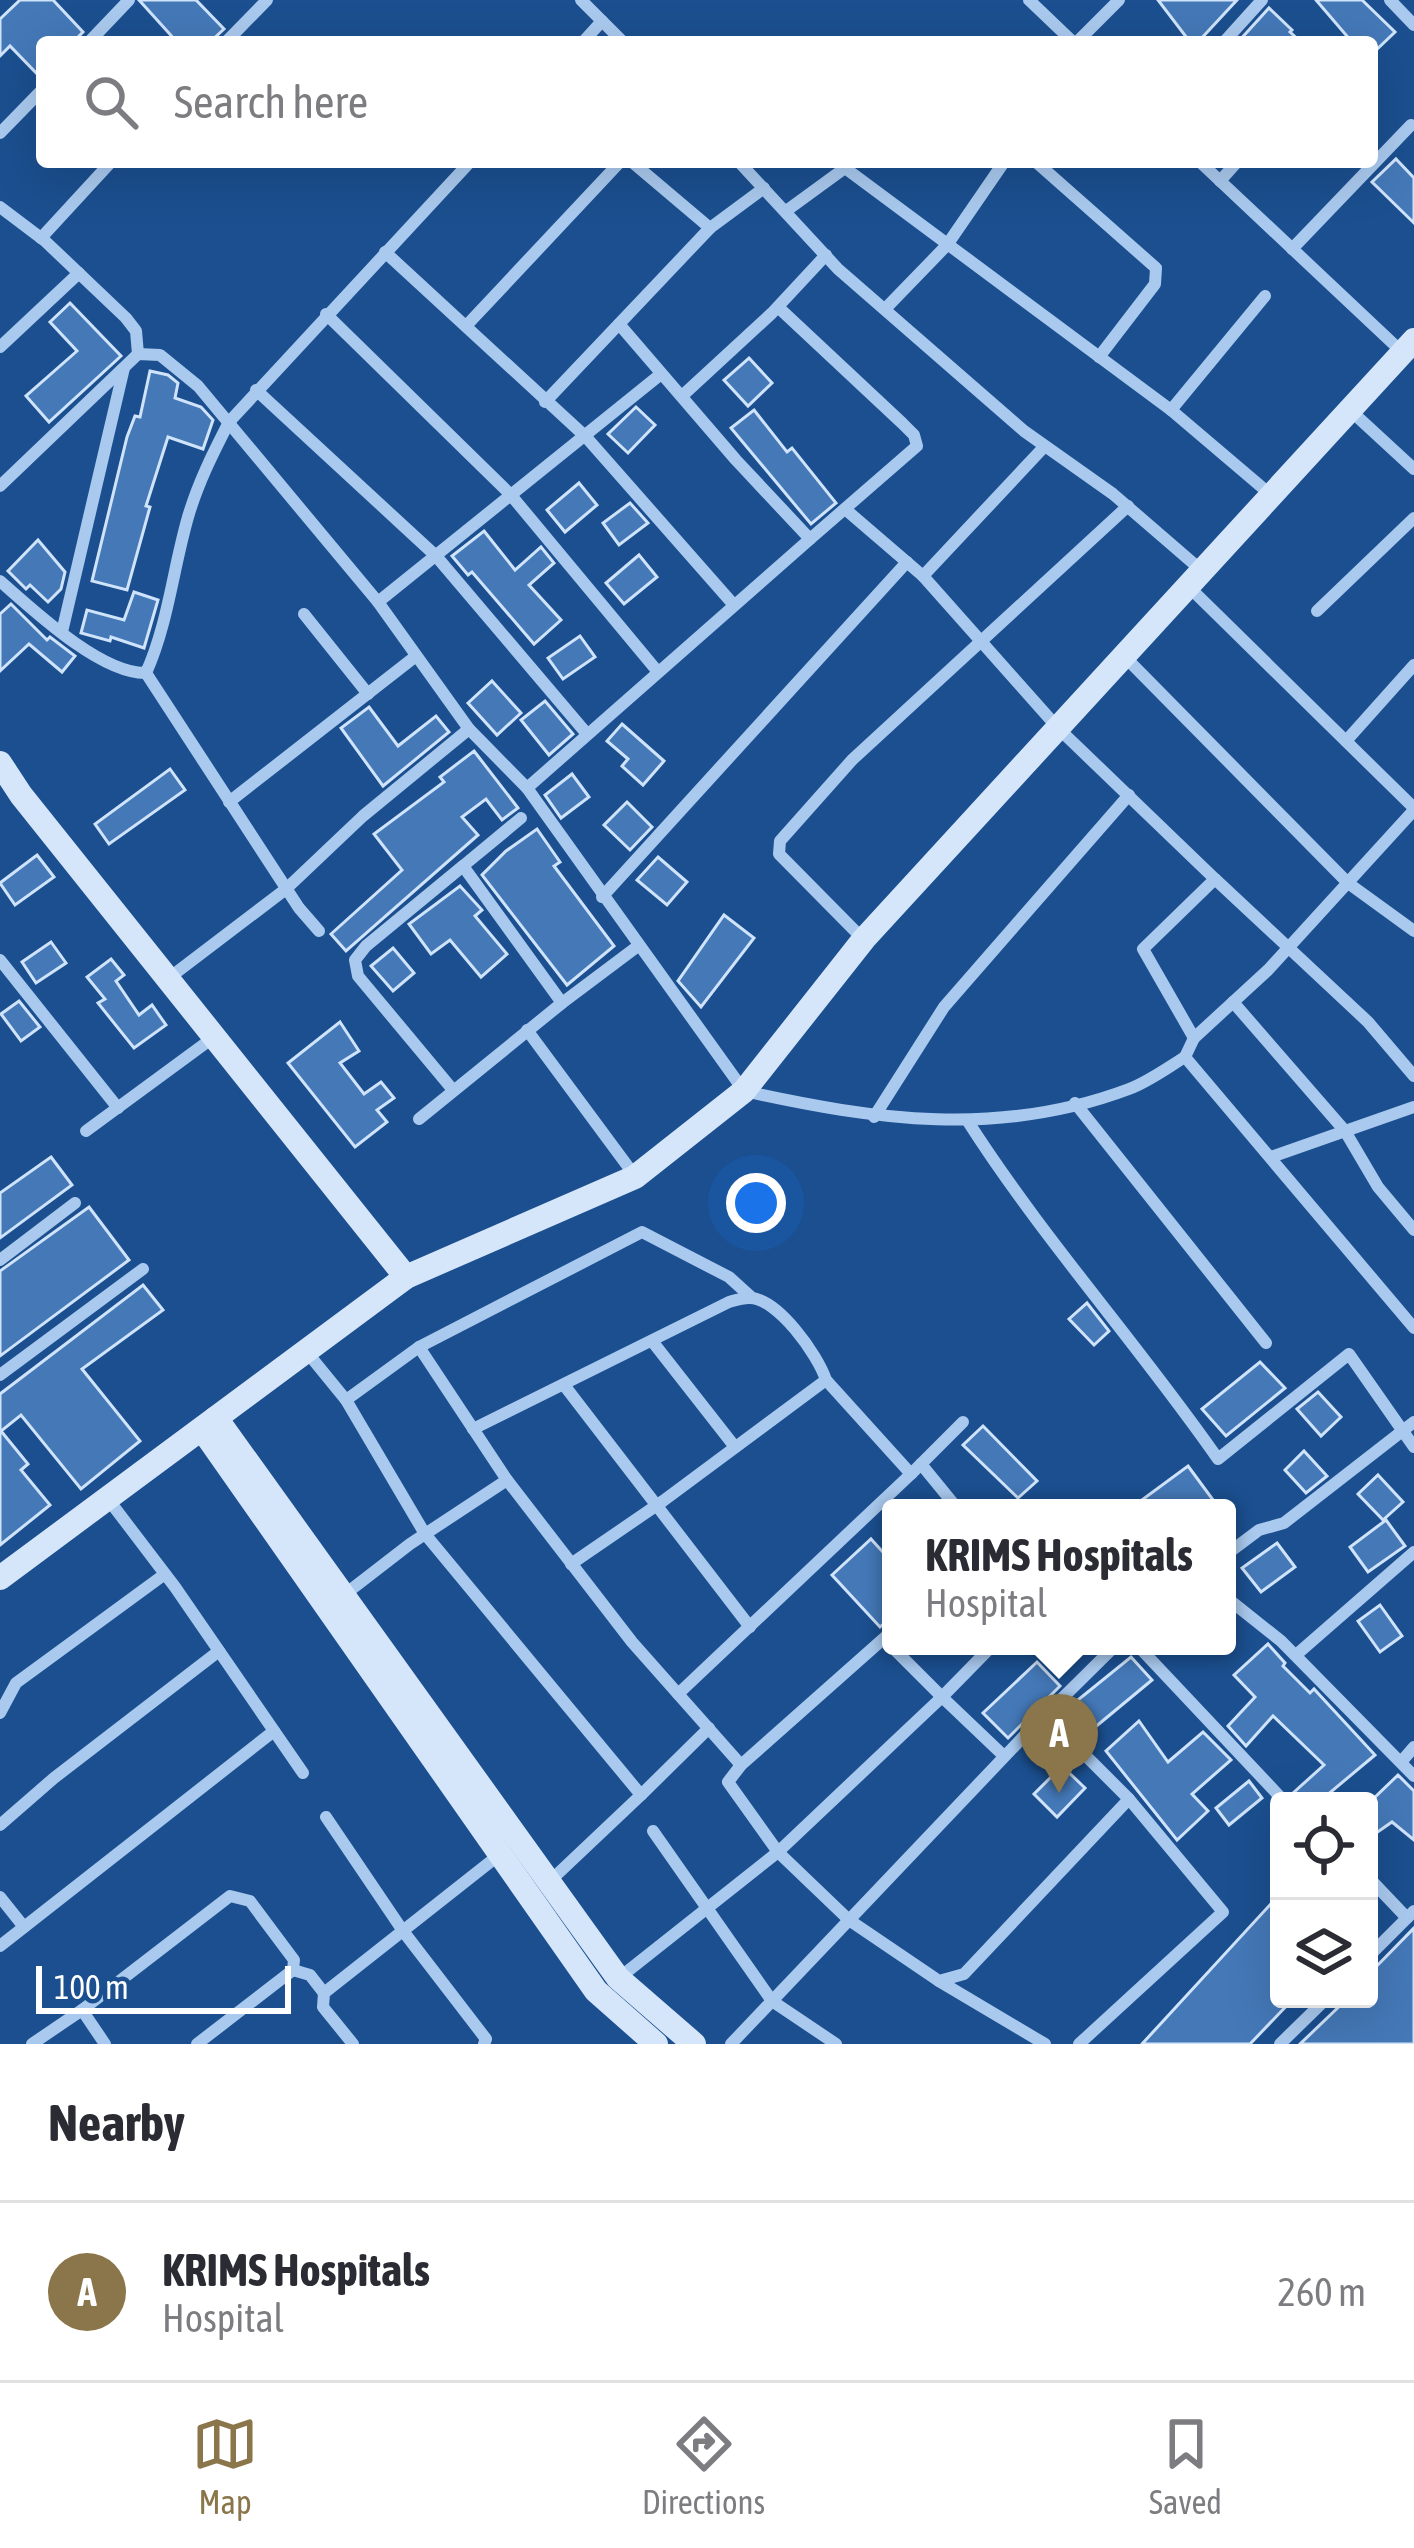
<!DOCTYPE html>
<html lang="en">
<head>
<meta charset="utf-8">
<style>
	:root { --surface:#fff; --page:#f7f7f7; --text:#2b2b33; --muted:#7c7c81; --line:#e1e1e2; --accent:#8a764a }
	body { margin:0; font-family:"Asap Condensed",sans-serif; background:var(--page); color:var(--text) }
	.controls { position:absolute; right:36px; bottom:36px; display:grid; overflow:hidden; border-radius:12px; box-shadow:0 12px 48px #0002 }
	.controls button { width:108px; height:108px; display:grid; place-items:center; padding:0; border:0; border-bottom:3px solid var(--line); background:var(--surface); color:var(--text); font:60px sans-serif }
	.scale { position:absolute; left:36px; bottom:30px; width:255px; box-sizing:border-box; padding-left:12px; border:6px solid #fff; border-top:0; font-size:33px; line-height:42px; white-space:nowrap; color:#fff; -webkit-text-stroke:9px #1b4f8f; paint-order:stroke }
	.you { position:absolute; left:756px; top:1203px; width:42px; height:42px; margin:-30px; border:9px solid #fff; border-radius:50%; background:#1a73e8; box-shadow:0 0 0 18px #1a73e833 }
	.badge { display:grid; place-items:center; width:78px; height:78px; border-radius:50%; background:var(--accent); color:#fff; font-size:39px; font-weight:700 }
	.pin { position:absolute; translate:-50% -99px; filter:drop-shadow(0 3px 6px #0008) }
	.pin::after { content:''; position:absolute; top:63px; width:42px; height:36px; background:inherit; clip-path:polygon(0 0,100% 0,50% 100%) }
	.popup { position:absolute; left:882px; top:1499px; width:354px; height:156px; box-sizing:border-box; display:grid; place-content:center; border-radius:12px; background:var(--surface); filter:drop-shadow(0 3px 9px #0005); font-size:39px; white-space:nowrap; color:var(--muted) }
	.popup b { font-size:45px; color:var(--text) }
	.popup::after { content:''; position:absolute; left:50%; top:100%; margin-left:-24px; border:24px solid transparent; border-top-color:var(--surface) }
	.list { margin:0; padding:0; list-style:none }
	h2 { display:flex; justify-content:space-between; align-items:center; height:156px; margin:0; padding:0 48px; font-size:51px }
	h2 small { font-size:39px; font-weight:400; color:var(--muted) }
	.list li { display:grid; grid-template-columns:78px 1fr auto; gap:36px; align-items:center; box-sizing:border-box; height:180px; padding:0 48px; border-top:3px solid var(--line) }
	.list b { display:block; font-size:45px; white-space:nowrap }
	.list p { margin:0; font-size:39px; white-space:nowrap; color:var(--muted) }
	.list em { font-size:39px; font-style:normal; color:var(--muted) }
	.icon { flex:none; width:66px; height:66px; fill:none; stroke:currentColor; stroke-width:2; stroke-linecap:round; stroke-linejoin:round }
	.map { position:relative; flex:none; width:1414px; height:2044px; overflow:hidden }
	.search { position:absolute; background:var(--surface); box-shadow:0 12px 48px #0002; left:36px; right:36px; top:36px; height:132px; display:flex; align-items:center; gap:30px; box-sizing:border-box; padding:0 42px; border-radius:12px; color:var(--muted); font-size:45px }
	.sheet { height:336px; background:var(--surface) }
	nav { display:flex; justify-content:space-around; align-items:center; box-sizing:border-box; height:168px; border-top:3px solid var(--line); background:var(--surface); font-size:33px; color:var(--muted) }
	nav a { display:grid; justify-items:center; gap:6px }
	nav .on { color:var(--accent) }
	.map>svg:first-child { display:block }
</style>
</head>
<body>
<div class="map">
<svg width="1414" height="2044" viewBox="0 0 1414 2044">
	<rect width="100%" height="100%" fill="#1b4f8f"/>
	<g fill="#4478b7" stroke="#cfe3fa" stroke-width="3">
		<path d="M 20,0 L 53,0 L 83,32 L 73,42 L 42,42 L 42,79 L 10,46 L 0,56 L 0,19 Z"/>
		<path d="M 139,0 L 196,0 L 224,29 L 210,42 L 177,42 Z"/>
		<path d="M 1158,0 L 1237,0 L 1198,42 L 1190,42 Z"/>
		<path d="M 1316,0 L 1362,0 L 1395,32 L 1372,54 L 1372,42 L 1352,42 Z"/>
		<path d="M 1269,8 L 1292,30 L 1290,32 L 1301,42 L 1238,42 Z"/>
		<path d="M 1396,159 L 1414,178 L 1414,223 L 1372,182 Z"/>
		<path d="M 70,303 L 121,356 L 49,422 L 26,396 L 77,351 L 50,322 Z"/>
		<path d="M 749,358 L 772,383 L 748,406 L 724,380 Z"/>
		<path d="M 150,371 L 168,375 L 178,383 L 175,398 L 201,407 L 213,420 L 203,449 L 168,437 L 146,506 L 150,507 L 127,590 L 92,581 L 127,437 L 135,416 L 140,417 Z"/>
		<path d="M 636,407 L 655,425 L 628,453 L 608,434 Z"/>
		<path d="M 754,410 L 787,452 L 792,448 L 836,503 L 811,524 L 731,428 Z"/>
		<path d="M 579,483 L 597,505 L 565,532 L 547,510 Z"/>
		<path d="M 630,503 L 648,523 L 619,545 L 603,523 Z"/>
		<path d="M 484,531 L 515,570 L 541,547 L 554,563 L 529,585 L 561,620 L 534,644 L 472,572 L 468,575 L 452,556 Z"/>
		<path d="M 38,540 L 65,572 L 61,589 L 48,602 L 30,585 L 26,589 L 8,571 Z"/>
		<path d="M 639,555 L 657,577 L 624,604 L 606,583 Z"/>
		<path d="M 134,592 L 158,600 L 144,648 L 111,637 L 110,641 L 81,633 L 87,610 L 124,620 Z"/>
		<path d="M 11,604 L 47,640 L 50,637 L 75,656 L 62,672 L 29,644 L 0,671 L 0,614 Z"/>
		<path d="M 580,636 L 595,657 L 563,679 L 548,658 Z"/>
		<path d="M 492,681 L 521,713 L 497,735 L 468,703 Z"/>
		<path d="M 545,701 L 573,734 L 549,755 L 521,720 Z"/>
		<path d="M 369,707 L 398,746 L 436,716 L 449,732 L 383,786 L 341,728 Z"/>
		<path d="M 622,724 L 664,761 L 643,785 L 622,766 L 628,759 L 607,741 Z"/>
		<path d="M 474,751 L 518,808 L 502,820 L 486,799 L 462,817 L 478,835 L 346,951 L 331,934 L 402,870 L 374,834 L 444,782 L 440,777 Z"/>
		<path d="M 170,769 L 185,790 L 109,844 L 95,824 Z"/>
		<path d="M 572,774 L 589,797 L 561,818 L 545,795 Z"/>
		<path d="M 627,802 L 652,827 L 630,850 L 604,825 Z"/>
		<path d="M 537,829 L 560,862 L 554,866 L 614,946 L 567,985 L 482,875 L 506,851 Z"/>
		<path d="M 37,855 L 54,877 L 15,905 L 0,883 Z"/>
		<path d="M 658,857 L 687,882 L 667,905 L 637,880 Z"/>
		<path d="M 460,886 L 482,910 L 475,916 L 507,954 L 481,977 L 450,940 L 431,954 L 409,924 Z"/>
		<path d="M 724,915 L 754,938 L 701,1007 L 678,981 Z"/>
		<path d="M 51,942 L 66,963 L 36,983 L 22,962 Z"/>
		<path d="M 393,948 L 414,973 L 393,991 L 371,966 Z"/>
		<path d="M 111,959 L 124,975 L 116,981 L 139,1015 L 152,1005 L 166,1025 L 134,1048 L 98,1003 L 105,999 L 87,977 Z"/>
		<path d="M 19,1001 L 40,1027 L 21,1041 L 1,1014 Z"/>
		<path d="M 340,1022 L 359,1051 L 340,1063 L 364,1094 L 381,1082 L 394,1098 L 377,1110 L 387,1122 L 355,1147 L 288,1063 Z"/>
		<path d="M 51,1157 L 72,1185 L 0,1238 L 0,1193 Z"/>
		<path d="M 89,1207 L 129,1260 L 0,1356 L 0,1271 Z"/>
		<path d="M 143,1285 L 163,1310 L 82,1369 L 140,1441 L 81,1489 L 21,1415 L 1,1431 L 28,1464 L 21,1470 L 50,1505 L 0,1545 L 0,1394 Z"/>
		<path d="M 1087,1303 L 1109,1331 L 1094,1345 L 1069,1319 Z"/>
		<path d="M 1260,1362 L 1285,1388 L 1226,1436 L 1202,1409 Z"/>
		<path d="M 1318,1392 L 1341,1417 L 1321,1436 L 1297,1409 Z"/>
		<path d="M 983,1426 L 1037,1481 L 1018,1498 L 963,1445 Z"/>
		<path d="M 1304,1451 L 1327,1476 L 1306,1493 L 1285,1470 Z"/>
		<path d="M 1188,1466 L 1219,1508 L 1131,1508 Z"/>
		<path d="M 1378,1475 L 1403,1502 L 1383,1520 L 1358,1494 Z"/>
		<path d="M 1386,1520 L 1405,1546 L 1368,1572 L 1350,1547 Z"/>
		<path d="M 871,1539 L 891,1561 L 891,1617 L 880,1627 L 832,1575 Z"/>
		<path d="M 1277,1543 L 1295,1567 L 1261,1592 L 1242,1568 Z"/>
		<path d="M 1380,1605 L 1402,1636 L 1380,1652 L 1358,1621 Z"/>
		<path d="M 1268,1644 L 1285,1663 L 1283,1666 L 1310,1693 L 1314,1689 L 1375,1755 L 1320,1801 L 1294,1801 L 1292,1794 L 1324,1765 L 1273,1716 L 1246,1746 L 1228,1726 L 1255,1697 L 1234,1675 Z"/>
		<path d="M 1131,1657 L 1152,1680 L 1088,1733 L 1068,1708 Z"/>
		<path d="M 1037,1662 L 1060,1686 L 1008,1738 L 983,1713 Z"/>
		<path d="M 1139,1721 L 1168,1762 L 1203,1732 L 1231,1760 L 1192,1794 L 1208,1811 L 1177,1840 L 1106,1751 Z"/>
		<path d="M 1062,1766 L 1085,1788 L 1057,1817 L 1034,1794 Z"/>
		<path d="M 1398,1775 L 1414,1791 L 1414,1840 L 1392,1822 L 1369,1838 L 1369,1803 Z"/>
		<path d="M 1249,1781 L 1262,1798 L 1229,1825 L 1216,1808 Z"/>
		<path d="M 1279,1895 L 1279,1999 L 1293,1999 L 1250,2044 L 1142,2044 Z"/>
		<path d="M 1414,1928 L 1414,2044 L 1300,2044 L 1347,1999 L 1369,1999 L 1369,1974 Z"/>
	</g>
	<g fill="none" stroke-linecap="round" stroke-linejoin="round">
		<g stroke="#a9c9ee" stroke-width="12">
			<path d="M 581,0 L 623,42"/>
			<path d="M 1029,0 L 1073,42"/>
			<path d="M 1390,0 L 1414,25"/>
			<path d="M 89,42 L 129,0"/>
			<path d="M 226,42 L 267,0"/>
			<path d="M 583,42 L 602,21"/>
			<path d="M 1077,42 L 1119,0"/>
			<path d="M 1224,42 L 1262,0"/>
			<path d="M 0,133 L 42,90"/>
			<path d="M 632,162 L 710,228"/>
			<path d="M 739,162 L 838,269 L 1024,431 L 1113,494 L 1201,570"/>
			<path d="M 1036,162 L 1156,268 L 1155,284 L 1099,357"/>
			<path d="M 1200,162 L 1402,352"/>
			<path d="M 1220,181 L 1237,162"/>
			<path d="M 0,207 L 45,241 L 126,318 L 136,331 L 138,354"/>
			<path d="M 786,211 L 845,168 L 1171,410 L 1271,495"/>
			<path d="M 41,238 L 111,162"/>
			<path d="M 1292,249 L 1411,125"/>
			<path d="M 385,252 L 586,437 L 733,604"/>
			<path d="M 885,309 L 947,245 L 1004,162"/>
			<path d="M 326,314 L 510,494 L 658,672"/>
			<path d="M 619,324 L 736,460 L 810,539 L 917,446 L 914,435 L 902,423 L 778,307"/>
			<path d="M 466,326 L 620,162"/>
			<path d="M 0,347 L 79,273"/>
			<path d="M 256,390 L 436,556 L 587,734"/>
			<path d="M 682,396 L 772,313 L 826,255"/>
			<path d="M 545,402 L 710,228 L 764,188"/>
			<path d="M 1171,410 L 1265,296"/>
			<path d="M 1350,410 L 1414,469"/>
			<path d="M 0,486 L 138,354 L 160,355 L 198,386 L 378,602 L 469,729 L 527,788 L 744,1091 C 875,1120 999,1138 1129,1089 C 1148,1082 1167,1068 1185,1057 L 1414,1328"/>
			<path d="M 845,509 L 923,576 L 1058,728 L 1215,879 L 1143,949 L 1194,1038"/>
			<path d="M 923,576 L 1044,447"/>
			<path d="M 0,581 C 34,611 101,674 146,673 C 168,624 173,569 188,517 C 198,483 213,453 229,422 L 470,162"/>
			<path d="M 1188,586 L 1414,808"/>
			<path d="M 378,602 L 661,374"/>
			<path d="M 1317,611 L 1414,518"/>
			<path d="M 304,614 L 368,694"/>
			<path d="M 62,632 L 124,368"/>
			<path d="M 1125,657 L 1348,883 L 1414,931"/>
			<path d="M 146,673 L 299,908 L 319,931"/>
			<path d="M 1346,741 L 1414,665"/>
			<path d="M 527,788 L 810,539"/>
			<path d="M 229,802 L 416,656"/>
			<path d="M 1215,879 L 1368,1022 L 1414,1076"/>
			<path d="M 602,897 L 907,562"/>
			<path d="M 863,939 L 779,854 L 780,841 L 852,760 L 1128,506"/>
			<path d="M 0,960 L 118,1108"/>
			<path d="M 169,978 L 286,889 L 363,816 L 469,729"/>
			<path d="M 1233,1002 L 1345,1131 L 1378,1187 L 1414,1230"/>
			<path d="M 562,1003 L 638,946"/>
			<path d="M 527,1030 L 635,1176"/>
			<path d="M 1185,1057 L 1194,1038 L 1268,970 L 1414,810"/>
			<path d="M 453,1090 L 358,976 L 355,960 L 366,946 L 463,866"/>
			<path d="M 1075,1103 L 1266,1343"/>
			<path d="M 874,1117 L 944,1007 L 1129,795"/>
			<path d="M 419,1119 L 562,1003 L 463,866 L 521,818"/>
			<path d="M 967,1120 C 1043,1239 1138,1344 1218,1459 L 1349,1354 L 1414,1447"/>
			<path d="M 86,1131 L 214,1037"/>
			<path d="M 1271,1157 L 1414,1107"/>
			<path d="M 0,1260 L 75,1203"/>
			<path d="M 652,1341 L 735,1447"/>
			<path d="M 306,1351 L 346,1400 L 425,1534 L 641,1795 L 709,1728"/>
			<path d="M 0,1375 L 143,1269"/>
			<path d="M 564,1385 L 750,1627"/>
			<path d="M 346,1400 L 419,1347 L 642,1232 L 729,1277 L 751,1297"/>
			<path d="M 473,1429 L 729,1302 C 736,1300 742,1298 749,1298 C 777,1297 818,1355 826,1380 L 663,1501 L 571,1564"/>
			<path d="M 921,1464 L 957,1508"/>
			<path d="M 911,1474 L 963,1422"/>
			<path d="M 507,1480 L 632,1642 L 741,1765 L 728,1782 L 778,1852 L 849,1920 L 939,1981 L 964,1974 L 1129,1799 L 1045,1715"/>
			<path d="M 108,1499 L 175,1587 L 303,1773"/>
			<path d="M 1012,1508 L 1013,1507"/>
			<path d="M 1227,1554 L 1259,1530 L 1284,1523 L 1414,1422"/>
			<path d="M 344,1595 L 410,1544 L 507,1480 L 419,1347"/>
			<path d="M 1227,1598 L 1281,1641 L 1414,1776"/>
			<path d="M 884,1639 L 942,1697 L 992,1646"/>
			<path d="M 1138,1646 L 1284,1801"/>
			<path d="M 1296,1655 L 1414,1552"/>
			<path d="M 678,1694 L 911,1474 L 826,1380"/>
			<path d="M 0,1713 L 16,1683 L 165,1574"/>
			<path d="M 1401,1762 L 1414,1747"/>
			<path d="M 741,1765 L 891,1632"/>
			<path d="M 326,1817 L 403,1931 L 486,2039 L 484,2044"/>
			<path d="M 0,1825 L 54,1778 L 219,1651"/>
			<path d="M 653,1831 L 772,2001 L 836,2044"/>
			<path d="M 1369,1878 L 1407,1918"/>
			<path d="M 549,1882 L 641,1795"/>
			<path d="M 0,1897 L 24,1927"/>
			<path d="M 0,1946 L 274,1731"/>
			<path d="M 1369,1956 L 1414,1911"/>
			<path d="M 293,1970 L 310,1975 L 324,1993"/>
			<path d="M 619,1978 L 778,1852 L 942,1697 L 1004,1756"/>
			<path d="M 939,1981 L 1045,2044"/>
			<path d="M 82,2010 L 230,1896 L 250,1901 L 294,1960 L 293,1970"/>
			<path d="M 32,2044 L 82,2010 L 105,2044"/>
			<path d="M 197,2044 L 293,1970"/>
			<path d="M 353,2044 L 323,2007 L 324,1993 L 499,1855"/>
			<path d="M 731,2044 L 1026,1734 L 1115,1646"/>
			<path d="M 1079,2044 L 1223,1912 L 1129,1799"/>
			<path d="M 1280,2044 L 1326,1999"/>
		</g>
		<g stroke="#d6e6fa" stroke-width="24">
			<path d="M 0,763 L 21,795 L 406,1277"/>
			<path d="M 216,1418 L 618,1978 L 694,2044"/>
			<path d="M 202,1429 L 596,1991 L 656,2044"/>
			<path d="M 0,1578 L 406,1277 L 635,1177 L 744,1091 L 864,939 L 1414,340"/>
		</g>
	</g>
</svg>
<div class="controls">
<button><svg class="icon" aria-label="locate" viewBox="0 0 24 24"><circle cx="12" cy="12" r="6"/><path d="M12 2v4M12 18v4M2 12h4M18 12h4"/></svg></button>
<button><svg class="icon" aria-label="layers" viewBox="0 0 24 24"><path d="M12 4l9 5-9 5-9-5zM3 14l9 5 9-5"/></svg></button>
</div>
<div class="scale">100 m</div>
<div class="you"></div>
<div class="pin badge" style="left:1059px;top:1793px">A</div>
<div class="popup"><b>KRIMS Hospitals</b>Hospital</div>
<div class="search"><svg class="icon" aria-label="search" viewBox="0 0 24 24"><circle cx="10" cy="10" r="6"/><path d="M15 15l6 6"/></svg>Search here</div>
</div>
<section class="sheet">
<h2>Nearby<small></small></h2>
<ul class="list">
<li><span class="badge">A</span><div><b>KRIMS Hospitals</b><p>Hospital</p></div><em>260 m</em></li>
</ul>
</section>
<nav>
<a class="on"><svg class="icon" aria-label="map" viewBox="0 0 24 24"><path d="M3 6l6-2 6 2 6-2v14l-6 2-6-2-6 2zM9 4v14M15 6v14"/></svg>Map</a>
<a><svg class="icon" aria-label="directions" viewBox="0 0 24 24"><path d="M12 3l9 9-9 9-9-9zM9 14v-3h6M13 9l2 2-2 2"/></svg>Directions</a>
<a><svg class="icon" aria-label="saved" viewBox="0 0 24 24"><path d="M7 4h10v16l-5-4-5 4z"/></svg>Saved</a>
</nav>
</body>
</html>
